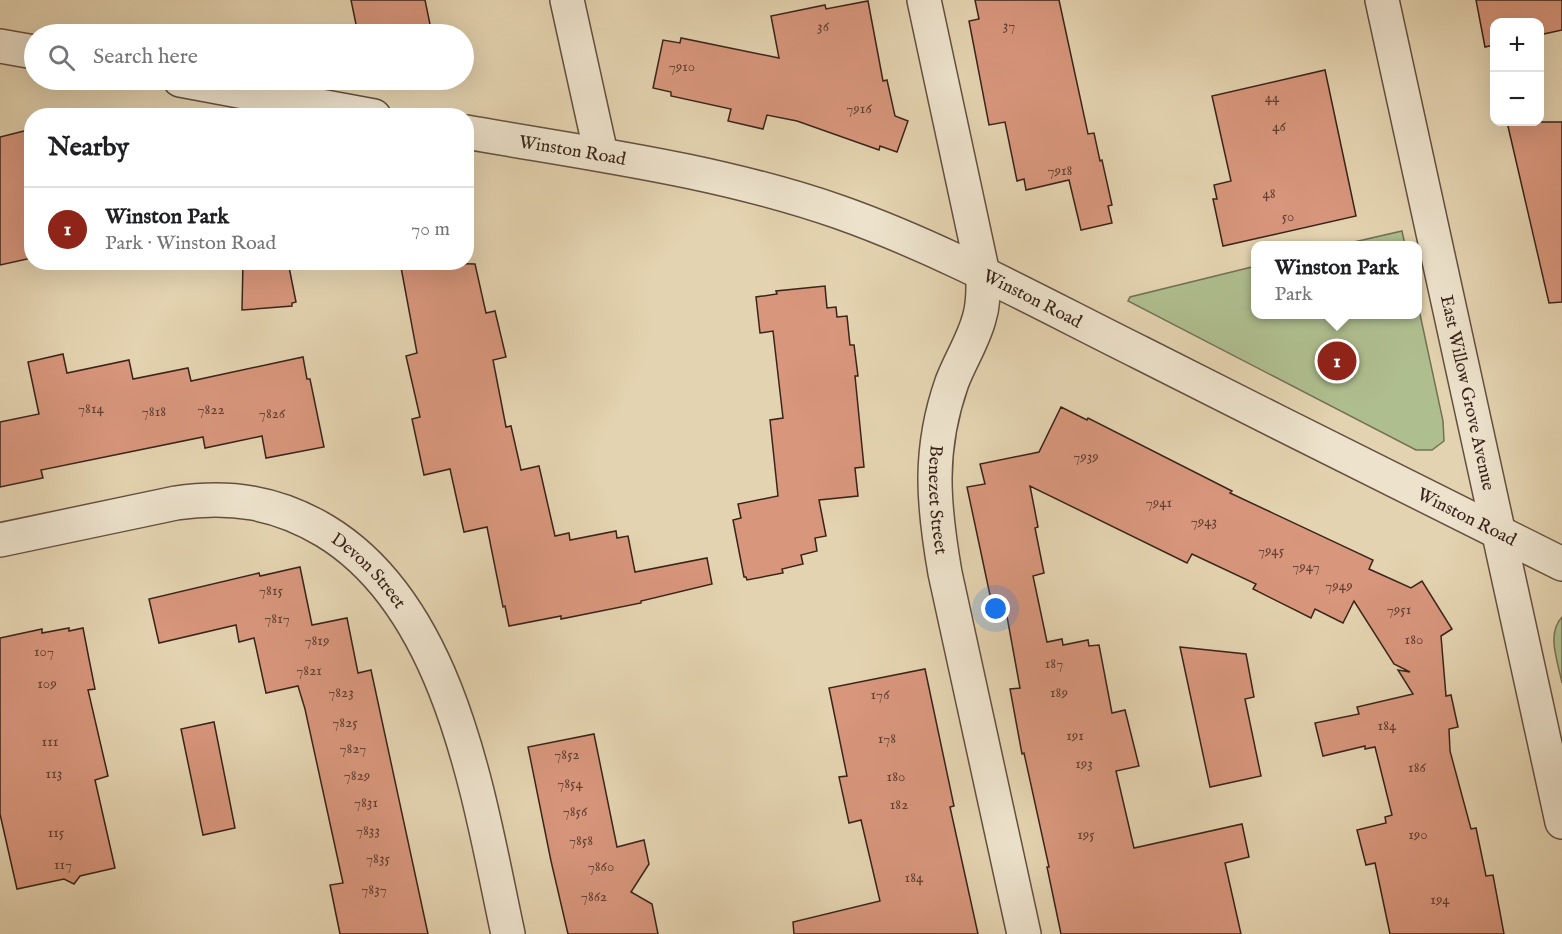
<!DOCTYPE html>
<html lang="en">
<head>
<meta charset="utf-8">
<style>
	:root { --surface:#fff; --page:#f2f2f2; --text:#202124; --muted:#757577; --line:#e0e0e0; --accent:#8f2418 }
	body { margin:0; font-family:"IM FELL English",serif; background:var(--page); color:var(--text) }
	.controls { position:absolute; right:18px; top:18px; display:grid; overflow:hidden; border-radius:12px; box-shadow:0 6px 24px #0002 }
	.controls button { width:54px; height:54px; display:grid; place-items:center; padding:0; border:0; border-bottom:2px solid var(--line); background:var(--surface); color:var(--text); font:30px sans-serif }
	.you { position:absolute; left:996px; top:609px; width:21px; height:21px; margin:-15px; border:4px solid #fff; border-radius:50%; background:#1a73e8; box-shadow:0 0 0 9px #1a73e833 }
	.badge { display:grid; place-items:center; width:39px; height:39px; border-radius:50%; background:var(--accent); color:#fff; font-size:20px; font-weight:700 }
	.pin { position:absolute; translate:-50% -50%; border:3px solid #fff; box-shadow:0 2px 6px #0006 }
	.popup { position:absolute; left:1251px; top:241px; width:171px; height:78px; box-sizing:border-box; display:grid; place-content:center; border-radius:12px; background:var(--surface); filter:drop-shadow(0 2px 4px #0005); font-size:20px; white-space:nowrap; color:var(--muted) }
	.popup b { font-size:22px; color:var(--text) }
	.popup::after { content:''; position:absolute; left:50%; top:100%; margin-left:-12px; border:12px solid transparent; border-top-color:var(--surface) }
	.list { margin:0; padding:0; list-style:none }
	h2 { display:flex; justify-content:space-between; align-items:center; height:78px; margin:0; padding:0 24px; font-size:26px }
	h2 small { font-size:20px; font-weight:400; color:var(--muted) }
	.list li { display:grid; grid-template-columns:39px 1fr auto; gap:18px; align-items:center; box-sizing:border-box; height:84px; padding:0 24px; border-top:2px solid var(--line) }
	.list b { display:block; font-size:22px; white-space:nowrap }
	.list p { margin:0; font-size:20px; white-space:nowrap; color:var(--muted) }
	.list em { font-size:20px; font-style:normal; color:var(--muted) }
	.icon { flex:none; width:33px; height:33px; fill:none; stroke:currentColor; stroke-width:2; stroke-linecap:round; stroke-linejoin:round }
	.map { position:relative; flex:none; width:1562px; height:934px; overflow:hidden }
	.search { position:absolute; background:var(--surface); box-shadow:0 6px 24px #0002; left:24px; top:24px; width:450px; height:66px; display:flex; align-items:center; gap:15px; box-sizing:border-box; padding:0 21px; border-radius:33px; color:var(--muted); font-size:22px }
	.panel { position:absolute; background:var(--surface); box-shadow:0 6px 24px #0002; left:24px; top:108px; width:450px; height:162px; border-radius:24px }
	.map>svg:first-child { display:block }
</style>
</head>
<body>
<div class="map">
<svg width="1562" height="934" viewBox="0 0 1562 934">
	<rect width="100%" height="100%" fill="#e4d3b0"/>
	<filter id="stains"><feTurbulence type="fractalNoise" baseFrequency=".00333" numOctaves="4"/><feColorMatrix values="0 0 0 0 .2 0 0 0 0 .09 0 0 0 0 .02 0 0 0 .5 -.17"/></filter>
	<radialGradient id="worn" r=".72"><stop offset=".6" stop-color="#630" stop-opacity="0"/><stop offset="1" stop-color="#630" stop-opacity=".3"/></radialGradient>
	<g fill="#afbe8f" stroke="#747154" stroke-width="1.5">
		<path d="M 1402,231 L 1405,245 L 1341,245 Z"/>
		<path d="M 1256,266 L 1256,314 L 1418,314 L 1418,305 L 1443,421 L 1444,441 L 1432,450 L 1416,450 L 1128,301 L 1130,297 Z"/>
		<path d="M 1562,617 L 1562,683 C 1558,662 1546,634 1562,617 Z"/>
	</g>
	<g fill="#d8967c" stroke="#39241a" stroke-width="1.5">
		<path d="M 351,0 L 425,0 L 431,29 L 420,31 L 420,34 L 358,34 Z"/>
		<path d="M 975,0 L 1059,0 L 1088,134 L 1094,133 L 1100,161 L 1102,160 L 1112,205 L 1108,206 L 1112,223 L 1081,230 L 1069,180 L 1026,190 L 1024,179 L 1017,181 L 1005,122 L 989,125 L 969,21 L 979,19 Z"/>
		<path d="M 1476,0 L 1562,0 L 1562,30 L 1539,35 L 1539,22 L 1494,22 L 1494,45 L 1485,47 Z"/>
		<path d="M 868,1 L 883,81 L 887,80 L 895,116 L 908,121 L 897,152 L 880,146 L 879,150 L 797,121 L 767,115 L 763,129 L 728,121 L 731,109 L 671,96 L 671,92 L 653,88 L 663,40 L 680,43 L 681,38 L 779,58 L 771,16 L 825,5 L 826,9 Z"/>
		<path d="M 1325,70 L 1356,216 L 1223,246 L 1213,199 L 1217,199 L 1214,185 L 1231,181 L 1212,96 Z"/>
		<path d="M 1507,122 L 1562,122 L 1562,302 L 1549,303 Z"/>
		<path d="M 32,129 L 32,258 L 0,265 L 0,137 Z"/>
		<path d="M 243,262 L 288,262 L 296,302 L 292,303 L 292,306 L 242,310 Z"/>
		<path d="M 400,262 L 475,264 L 486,313 L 495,311 L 506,357 L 493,360 L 506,427 L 511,426 L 521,470 L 539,466 L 555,536 L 569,533 L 570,540 L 616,531 L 617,538 L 628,536 L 635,572 L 707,558 L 712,584 L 641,601 L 641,603 L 561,619 L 561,616 L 509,626 L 505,606 L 503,607 L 487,527 L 464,532 L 450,469 L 424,475 L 412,419 L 420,417 L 406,356 L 417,353 Z"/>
		<path d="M 825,286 L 827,308 L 836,307 L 837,317 L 847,316 L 850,345 L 854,345 L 858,376 L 855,376 L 864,467 L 855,468 L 858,496 L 819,500 L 826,536 L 815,538 L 817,551 L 801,555 L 803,564 L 782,569 L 783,573 L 747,580 L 746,577 L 744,577 L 733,520 L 741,518 L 738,504 L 778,496 L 770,420 L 783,418 L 773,331 L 760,333 L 756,297 L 777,294 L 776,291 Z"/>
		<path d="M 63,354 L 67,373 L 129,360 L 133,379 L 188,368 L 191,381 L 303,357 L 307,379 L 310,379 L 324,447 L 266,458 L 262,436 L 205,448 L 203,437 L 41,470 L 43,478 L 0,487 L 0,422 L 39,414 L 28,362 Z"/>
		<path d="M 1061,407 L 1087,420 L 1088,418 L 1232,491 L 1230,493 L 1373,560 L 1369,569 L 1411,588 L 1422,581 L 1452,629 L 1441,636 L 1446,696 L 1451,695 L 1458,727 L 1449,729 L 1450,751 L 1471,829 L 1476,828 L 1486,876 L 1493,875 L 1504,934 L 1390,934 L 1375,863 L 1366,865 L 1357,830 L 1386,823 L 1385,817 L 1392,815 L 1375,747 L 1365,749 L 1365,746 L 1323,756 L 1315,723 L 1359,714 L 1357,707 L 1413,694 L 1398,670 L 1410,672 L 1394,664 L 1354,601 L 1343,623 L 1315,609 L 1311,618 L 1253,589 L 1256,584 L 1192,554 L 1187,563 L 1030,486 L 1038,527 L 1035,528 L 1044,573 L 1033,576 L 1047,642 L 1062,639 L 1063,645 L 1088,640 L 1089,646 L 1099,645 L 1112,713 L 1125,710 L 1139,766 L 1116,771 L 1134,848 L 1242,824 L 1249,857 L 1225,863 L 1241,934 L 1061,934 L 1047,867 L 1049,867 L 1024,753 L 1022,754 L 1010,689 L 1020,688 L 1006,611 L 994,614 L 967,487 L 985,484 L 980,464 L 1039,452 Z"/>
		<path d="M 300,567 L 312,625 L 347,618 L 358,673 L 371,670 L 428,934 L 340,934 L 330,885 L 343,883 L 305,709 L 298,686 L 266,693 L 254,638 L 239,642 L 236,625 L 159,643 L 149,599 L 259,573 L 260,576 Z"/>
		<path d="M 69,628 L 69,631 L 83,628 L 89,659 L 95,689 L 88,690 L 108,776 L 95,780 L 115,868 L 80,876 L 74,884 L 64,879 L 17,889 L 0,814 L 0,638 L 42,629 L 42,633 Z"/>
		<path d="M 1180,647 L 1246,654 L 1254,697 L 1245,699 L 1261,776 L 1210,787 Z"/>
		<path d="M 925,669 L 954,806 L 950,807 L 978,934 L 794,934 L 793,922 L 880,901 L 861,820 L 849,823 L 839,777 L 847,776 L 829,688 Z"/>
		<path d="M 214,722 L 235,828 L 203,835 L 181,729 Z"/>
		<path d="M 594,734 L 617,847 L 644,840 L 649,864 L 631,892 L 652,904 L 658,934 L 568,934 L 551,861 L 528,747 Z"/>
	</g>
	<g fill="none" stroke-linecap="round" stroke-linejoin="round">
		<defs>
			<g id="street">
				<path d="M 567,0 L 601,154"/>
				<path id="s1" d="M 924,0 L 983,274 C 983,289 984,304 979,319 C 973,341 960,361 952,382 C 928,450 933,504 945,573 L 1024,934"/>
				<path id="s2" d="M 1382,0 L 1562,822"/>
				<path d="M 0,46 L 34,52"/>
				<path d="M 180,80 L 374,116"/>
				<path id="s3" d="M 466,132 C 592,154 718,170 839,212 C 944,249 1042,304 1141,353 C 1281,424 1422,494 1562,564"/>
				<path id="s4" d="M 0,540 L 176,503 C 230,495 277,502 325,531 C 452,608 479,800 508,934"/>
			</g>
		</defs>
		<use href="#street" stroke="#645040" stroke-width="36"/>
		<use href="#street" stroke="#ede2cc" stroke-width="33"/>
	</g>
	<g text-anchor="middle" stroke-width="5" stroke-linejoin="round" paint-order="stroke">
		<g font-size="15" fill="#614032">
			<text x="1009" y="30">37</text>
			<text x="823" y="31">36</text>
			<text x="682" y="71">7910</text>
			<text x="1272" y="102">44</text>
			<text x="859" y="113">7916</text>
			<text x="1279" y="131">46</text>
			<text x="1060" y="175">7918</text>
			<text x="1269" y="198">48</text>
			<text x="1288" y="221">50</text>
			<text x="91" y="413">7814</text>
			<text x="211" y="414">7822</text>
			<text x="154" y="416">7818</text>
			<text x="272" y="418">7826</text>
			<text x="1086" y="461">7939</text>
			<text x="1159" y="507">7941</text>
			<text x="1204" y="526">7943</text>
			<text x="1271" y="555">7945</text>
			<text x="1306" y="571">7947</text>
			<text x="1339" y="590">7949</text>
			<text x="271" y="595">7815</text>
			<text x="1399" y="614">7951</text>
			<text x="277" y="623">7817</text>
			<text x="1414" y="644">180</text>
			<text x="317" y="645">7819</text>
			<text x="44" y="656">107</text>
			<text x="1054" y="668">187</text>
			<text x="309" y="675">7821</text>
			<text x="47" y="688">109</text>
			<text x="341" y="697">7823</text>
			<text x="1059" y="697">189</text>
			<text x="880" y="699">176</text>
			<text x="345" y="727">7825</text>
			<text x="1387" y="730">184</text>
			<text x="1075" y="740">191</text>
			<text x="887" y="743">178</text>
			<text x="50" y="746">111</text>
			<text x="353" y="753">7827</text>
			<text x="567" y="759">7852</text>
			<text x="1084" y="768">193</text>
			<text x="1417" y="772">186</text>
			<text x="54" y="778">113</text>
			<text x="357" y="780">7829</text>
			<text x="896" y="781">180</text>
			<text x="570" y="788">7854</text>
			<text x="366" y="807">7831</text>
			<text x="899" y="809">182</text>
			<text x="575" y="816">7856</text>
			<text x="368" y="835">7833</text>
			<text x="56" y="837">115</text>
			<text x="1086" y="839">195</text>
			<text x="1418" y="839">190</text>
			<text x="581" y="845">7858</text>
			<text x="378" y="863">7835</text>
			<text x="63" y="869">117</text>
			<text x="601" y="871">7860</text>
			<text x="914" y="882">184</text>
			<text x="374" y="894">7837</text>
			<text x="594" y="901">7862</text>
			<text x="1440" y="904">194</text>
		</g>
		<g font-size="18" fill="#39241a" stroke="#ede2cc">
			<text dy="6" stroke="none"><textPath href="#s3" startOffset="108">Winston Road</textPath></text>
			<text dy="6" stroke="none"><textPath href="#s3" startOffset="594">Winston Road</textPath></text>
			<text dy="6" stroke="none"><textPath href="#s2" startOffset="402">East Willow Grove Avenue</textPath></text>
			<text dy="6" stroke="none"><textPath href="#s1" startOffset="514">Benezet Street</textPath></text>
			<text dy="6" stroke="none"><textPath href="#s3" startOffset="1080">Winston Road</textPath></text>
			<text dy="6" stroke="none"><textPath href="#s4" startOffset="394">Devon Street</textPath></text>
		</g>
	</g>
	<rect width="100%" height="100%" filter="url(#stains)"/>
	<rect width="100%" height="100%" fill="url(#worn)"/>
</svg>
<div class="controls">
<button>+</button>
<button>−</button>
</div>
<div class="you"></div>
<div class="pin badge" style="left:1337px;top:361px">1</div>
<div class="popup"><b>Winston Park</b>Park</div>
<div class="search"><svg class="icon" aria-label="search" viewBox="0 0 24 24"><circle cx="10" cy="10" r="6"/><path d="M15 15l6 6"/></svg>Search here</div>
<section class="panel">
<h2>Nearby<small></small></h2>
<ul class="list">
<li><span class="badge">1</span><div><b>Winston Park</b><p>Park · Winston Road</p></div><em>70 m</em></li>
</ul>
</section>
</div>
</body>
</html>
